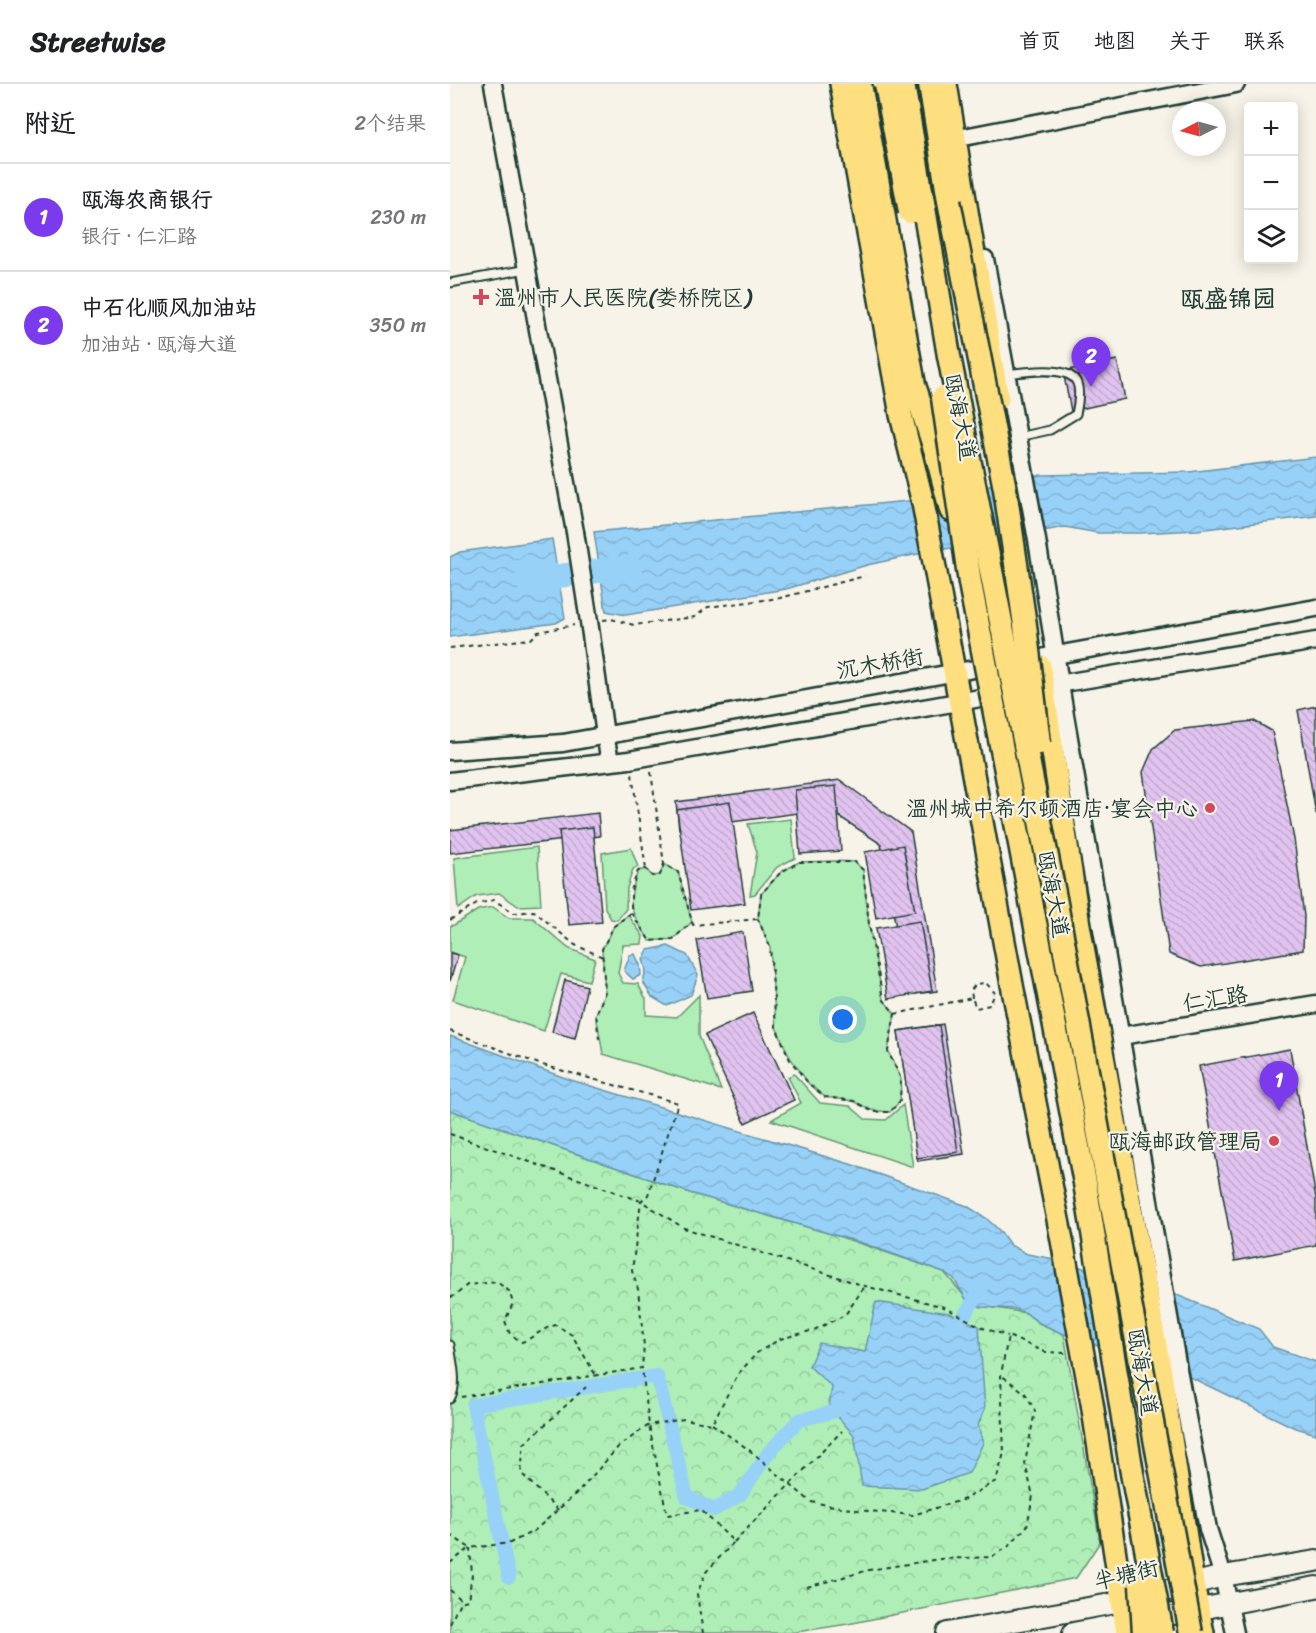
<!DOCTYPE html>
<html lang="zh">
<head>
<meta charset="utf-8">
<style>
	:root { --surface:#fff; --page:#f6f6f6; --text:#202124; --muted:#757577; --line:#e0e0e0; --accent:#7c3aed }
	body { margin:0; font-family:Sriracha,"LXGW WenKai TC",sans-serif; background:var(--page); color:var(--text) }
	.controls { position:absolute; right:18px; top:18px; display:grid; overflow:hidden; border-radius:6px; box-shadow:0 3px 15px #0003 }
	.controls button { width:54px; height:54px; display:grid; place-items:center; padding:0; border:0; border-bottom:2px solid var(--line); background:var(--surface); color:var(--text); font:30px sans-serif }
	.compass { position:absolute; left:722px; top:18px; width:54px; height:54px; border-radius:50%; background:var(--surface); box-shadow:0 3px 15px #0003; rotate:264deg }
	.you { position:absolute; left:393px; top:936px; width:21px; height:21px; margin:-15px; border:4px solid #fff; border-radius:50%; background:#1a73e8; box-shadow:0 0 0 9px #1a73e833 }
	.badge { display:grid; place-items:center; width:39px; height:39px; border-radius:50%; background:var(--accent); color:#fff; font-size:20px; font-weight:700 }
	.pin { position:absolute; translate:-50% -50px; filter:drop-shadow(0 2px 3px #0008) }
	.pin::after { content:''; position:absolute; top:32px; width:21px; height:18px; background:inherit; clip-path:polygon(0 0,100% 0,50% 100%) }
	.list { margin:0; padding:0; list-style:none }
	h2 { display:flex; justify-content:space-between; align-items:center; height:78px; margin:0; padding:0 24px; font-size:26px }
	h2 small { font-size:20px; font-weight:400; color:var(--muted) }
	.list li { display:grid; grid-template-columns:39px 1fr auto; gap:18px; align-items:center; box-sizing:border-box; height:108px; padding:0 24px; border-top:2px solid var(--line) }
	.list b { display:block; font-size:22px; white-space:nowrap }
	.list p { margin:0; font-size:20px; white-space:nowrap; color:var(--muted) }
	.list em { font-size:20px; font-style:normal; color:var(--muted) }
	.icon { flex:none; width:33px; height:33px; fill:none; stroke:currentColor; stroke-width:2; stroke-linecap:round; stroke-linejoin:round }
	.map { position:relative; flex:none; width:866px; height:1549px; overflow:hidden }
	header { display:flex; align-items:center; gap:36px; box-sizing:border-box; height:84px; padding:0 30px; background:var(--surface); border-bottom:2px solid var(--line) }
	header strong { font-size:28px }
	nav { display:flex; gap:33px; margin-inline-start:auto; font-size:21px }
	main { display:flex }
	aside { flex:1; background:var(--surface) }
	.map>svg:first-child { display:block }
</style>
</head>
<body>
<header>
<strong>Streetwise</strong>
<nav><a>首页</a><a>地图</a><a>关于</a><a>联系</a></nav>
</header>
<main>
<aside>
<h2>附近<small>2个结果</small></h2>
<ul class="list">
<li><span class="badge">1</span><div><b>瓯海农商银行</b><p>银行 · 仁汇路</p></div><em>230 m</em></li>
<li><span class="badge">2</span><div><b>中石化顺风加油站</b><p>加油站 · 瓯海大道</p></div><em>350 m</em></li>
</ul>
</aside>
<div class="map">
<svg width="866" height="1549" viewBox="0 0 866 1549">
	<defs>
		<pattern id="forest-crowns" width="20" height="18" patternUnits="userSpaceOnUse" patternTransform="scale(1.5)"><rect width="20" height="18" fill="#afeeb6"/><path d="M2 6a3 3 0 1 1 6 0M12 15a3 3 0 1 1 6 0" fill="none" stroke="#96cd9d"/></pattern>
		<pattern id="water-waves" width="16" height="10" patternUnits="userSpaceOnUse" patternTransform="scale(1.5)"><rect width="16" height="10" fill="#98d1f8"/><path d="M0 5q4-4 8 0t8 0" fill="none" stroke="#83b4d5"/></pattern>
		<pattern id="building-back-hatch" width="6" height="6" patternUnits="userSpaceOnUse" patternTransform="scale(1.5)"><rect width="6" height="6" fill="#e1c3f0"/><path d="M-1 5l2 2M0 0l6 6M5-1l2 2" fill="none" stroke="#c1a8ce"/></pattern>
	</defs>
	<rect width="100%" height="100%" fill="#f7f3e8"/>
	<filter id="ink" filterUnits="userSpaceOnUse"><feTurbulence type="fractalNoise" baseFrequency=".0167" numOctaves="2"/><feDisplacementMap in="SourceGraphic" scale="12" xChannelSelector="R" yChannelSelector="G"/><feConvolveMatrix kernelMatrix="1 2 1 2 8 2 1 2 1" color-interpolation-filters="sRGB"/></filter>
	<g filter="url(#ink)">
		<g fill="#afeeb6" stroke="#679675" stroke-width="1.5">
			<path d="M 341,735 L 345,774 L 327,783 L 305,810 L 300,811 L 307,768 L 298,740 Z"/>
			<path d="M 87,763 L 91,821 L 68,822 L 49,809 L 27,812 L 8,825 L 4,774 Z"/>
			<path d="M 181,764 L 188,783 L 183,785 L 177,804 L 176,825 L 167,836 L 161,835 L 155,824 L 152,769 Z"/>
			<path d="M 385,777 L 405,778 L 413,786 L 419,840 L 433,915 L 445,930 L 438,967 L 451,995 L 450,1017 L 440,1028 L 420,1026 L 404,1017 L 375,1013 L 359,1000 L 339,972 L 326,943 L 320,863 L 308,835 L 311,810 L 331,788 L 349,778 Z"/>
			<path d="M 214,780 L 228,788 L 242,838 L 223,855 L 200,857 C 181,828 175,823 188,787 L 196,785 L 202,792 L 210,791 Z"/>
			<path d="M 43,823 L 59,834 L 83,834 L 118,864 L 145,875 L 139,897 L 111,890 L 94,947 L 3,916 L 15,873 L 0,868 L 0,842 L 4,841 L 28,826 Z"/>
			<path d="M 178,831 L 193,852 L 192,860 L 173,861 L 168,889 L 173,899 L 188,900 L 196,915 L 196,931 L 227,933 L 249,911 L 249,952 L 271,1006 L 153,970 L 146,931 L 155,908 L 152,865 L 164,842 Z"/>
			<path d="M 344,990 L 370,1019 L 400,1022 L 415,1035 L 436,1036 L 453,1021 L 463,1083 L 321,1036 L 351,1019 L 338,993 Z"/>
		</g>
		<path fill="url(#forest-crowns)" stroke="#679675" stroke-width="1.5" d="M 0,1026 L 240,1109 L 388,1152 L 494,1188 L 521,1220 L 576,1229 L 589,1239 L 614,1250 L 650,1458 L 626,1494 L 398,1540 L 340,1549 L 0,1549 Z"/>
		<g fill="url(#water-waves)" stroke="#6896aa" stroke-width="1.5">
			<path d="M 866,373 L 866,432 L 747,446 L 690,449 L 648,449 L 615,443 L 468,470 L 417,481 L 336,505 L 176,531 L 156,527 L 144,448 L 458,417 L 591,391 L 739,388 Z"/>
			<path d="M 102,455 L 115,534 L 106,539 L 0,553 L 0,473 L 10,468 Z"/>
			<path d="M 218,862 L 237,871 L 248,891 L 241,911 L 217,922 L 202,913 L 193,898 L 196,886 L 193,875 L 198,866 Z"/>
			<path d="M 185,870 L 190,881 L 191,891 L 183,895 L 174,887 L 180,871 Z"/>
			<path d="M 0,952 L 121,996 L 400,1080 L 517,1122 L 536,1134 L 551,1148 L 560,1161 L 577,1170 L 599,1174 L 727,1211 L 809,1245 L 823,1263 L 866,1278 L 866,1350 L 843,1343 L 742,1294 L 614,1250 L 589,1239 L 576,1229 L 564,1225 L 532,1223 L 521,1220 L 516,1215 L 504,1195 L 494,1188 L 409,1158 L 240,1109 L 0,1026 Z"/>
			<path d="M 426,1218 L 499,1229 L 529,1242 L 535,1325 L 528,1341 L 533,1359 L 519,1389 L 472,1405 L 412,1402 L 404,1351 L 379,1323 L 382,1303 L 359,1282 L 369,1259 L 415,1268 Z"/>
		</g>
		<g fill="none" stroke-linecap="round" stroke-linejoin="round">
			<g stroke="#98d1f8" stroke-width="14">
				<path d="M 497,1246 L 512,1235 L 531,1206"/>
				<path d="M 59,1493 L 23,1321 L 207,1292 L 237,1413 L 264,1426 L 290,1411 L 319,1368 L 349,1336 L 383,1328 L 396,1318"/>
			</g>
			<path stroke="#98d1f8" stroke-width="24" d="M 76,496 L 181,483"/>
		</g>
		<g fill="url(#building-back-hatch)" stroke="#1f3d34" stroke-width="1.5">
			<path d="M 667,276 L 675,315 L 621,327 L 613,287 Z"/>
			<path d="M 866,622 L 866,730 L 848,626 Z"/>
			<path d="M 804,637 L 822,647 L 844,755 L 854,832 L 853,866 L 751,883 L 719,870 L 693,688 L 703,665 L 725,646 Z"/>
			<path d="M 390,696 L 461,748 L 487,907 L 458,911 L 431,760 L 378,725 L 229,745 L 226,718 Z"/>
			<path d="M 386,702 L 391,767 L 350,770 L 345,706 Z"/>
			<path d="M 280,718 L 295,819 L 241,826 L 227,726 Z"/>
			<path d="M 148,729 L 150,752 L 0,769 L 0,746 Z"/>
			<path d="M 143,743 L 152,838 L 119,841 L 109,747 Z"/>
			<path d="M 453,761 L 465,827 L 426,834 L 415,768 Z"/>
			<path d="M 470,837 L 482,907 L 438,915 L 426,844 Z"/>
			<path d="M 293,848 L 302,907 L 257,914 L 247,856 Z"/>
			<path d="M 0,869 L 8,871 L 0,897 Z"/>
			<path d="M 115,896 L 137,902 L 125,954 L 102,948 Z"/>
			<path d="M 303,929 L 344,1016 L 295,1039 L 255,951 Z"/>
			<path d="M 493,940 L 514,1070 L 468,1077 L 448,947 Z"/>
			<path d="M 489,941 L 508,1068 L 467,1074 L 448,947 Z"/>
			<path d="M 840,965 L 866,1114 L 866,1161 L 785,1177 L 749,982 Z"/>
		</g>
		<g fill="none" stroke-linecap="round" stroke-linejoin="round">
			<defs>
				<g id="service">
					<path d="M 0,199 L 77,185"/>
					<path d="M 557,290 C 573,288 616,281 626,297 C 631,306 628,321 626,330 L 600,346 L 568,353"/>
					<path d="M 0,1261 C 2,1277 9,1301 0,1315"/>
				</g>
				<g id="tertiary">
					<path d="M 43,0 L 125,448"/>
					<path d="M 514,53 L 786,0"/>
					<path d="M 535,175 L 587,456 L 615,631 L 728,1285 L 758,1445 L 773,1492 L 785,1549"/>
					<path d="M 140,544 L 155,651 L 160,677"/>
					<path d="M 595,573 L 866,524"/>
					<path d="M 602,601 L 866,557"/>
					<path d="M 0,667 L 113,659 L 546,581"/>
					<path d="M 0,697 L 179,676 L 553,610"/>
					<path d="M 671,952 L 866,920"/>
				</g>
				<g id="secondary">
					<path d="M 497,1549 L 672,1518 L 773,1492 L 866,1477"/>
					<path d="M 623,1549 L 866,1503"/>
				</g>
				<g id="primary">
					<path d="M 391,0 L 451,331 L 473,419 L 563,906 L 611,1151 L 642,1319 L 677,1549"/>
					<path d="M 496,0 L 548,315"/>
					<path d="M 590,582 L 629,841 L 711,1289 L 743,1499 L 753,1549"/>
				</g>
				<g id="trunk">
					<path d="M 410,0 L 464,301 L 486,368 L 501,426"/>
					<path d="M 480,0 L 499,117"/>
				</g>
			</defs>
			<use href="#service" stroke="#1f3d34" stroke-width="11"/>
			<use href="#tertiary" stroke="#1f3d34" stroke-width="21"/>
			<use href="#secondary" stroke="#1f3d34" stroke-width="24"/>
			<use href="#primary" stroke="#1f3d34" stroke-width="26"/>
			<use href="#trunk" stroke="#1f3d34" stroke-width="27"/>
			<g stroke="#1f3d34" stroke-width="2" stroke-dasharray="4.5 4.5" stroke-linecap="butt">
				<path d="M 153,536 L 161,535 L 184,541 L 245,533 L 258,523 L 330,514 L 415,492"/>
				<path d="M 0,564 L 81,555 L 88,548 L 124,541"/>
				<path d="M 201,688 L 214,780"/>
				<path d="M 182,690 L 196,785"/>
				<path d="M 181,829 L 200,857 L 223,855 L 242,838"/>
				<path d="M 0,836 L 27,820 L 44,816 L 64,829 L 84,827 L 125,861 L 153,873"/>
				<path d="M 522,914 L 521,906 L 526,900 L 536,899 L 545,909"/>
				<path d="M 445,930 L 522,914 L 526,924 L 540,921 L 545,909"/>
				<path d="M 0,947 L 89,980 L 228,1019 L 198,1111 L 191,1117 L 182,1187 L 188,1205 L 194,1262 L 192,1283"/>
				<path d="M 149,955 L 146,931 L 155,908 L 152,865 L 164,842 L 181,829 L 181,806 L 188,787 L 196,785 L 202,792 L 210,791 L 214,780 L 228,788 L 243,841 L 308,835 L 311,810 L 331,788 L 349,778 L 405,778 L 413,786 L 419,840 L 433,915 L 445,930 L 438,967 L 451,995 L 450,1017 L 440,1028 L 423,1028 L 404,1017 L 375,1013 L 359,1000 L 340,976 L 326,943 L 320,863 L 308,835"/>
				<path d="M 0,1050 L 191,1117 L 234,1144 L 415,1202 L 494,1223 L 533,1244 L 558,1252"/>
				<path d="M 0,1213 L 5,1212 L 17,1201 L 47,1198 L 59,1207 L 63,1219 L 55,1237 L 60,1250 L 72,1258 C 85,1253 92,1244 106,1241 L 122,1251 L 145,1290"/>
				<path d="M 11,1313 L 192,1284 L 199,1341 L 217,1431 L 251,1426 L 284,1458 L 256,1488 L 247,1510 L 253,1549"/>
				<path d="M 262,1340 L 298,1365 L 361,1418 L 407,1426 L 463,1431 L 515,1415 L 546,1397 L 554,1369 L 551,1291 L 558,1252 L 595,1268 L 615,1269"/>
				<path d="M 108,1426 L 71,1389 L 74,1360 L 136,1303"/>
				<path d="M 0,1451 L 20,1464 L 60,1459 L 84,1447 L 131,1405 L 169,1362 L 199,1341 L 234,1335 L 262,1340 L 288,1290 L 307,1269 L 330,1255 L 364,1246 L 395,1231 L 415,1202"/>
				<path d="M 284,1458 L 392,1347"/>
				<path d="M 0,1479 L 20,1464"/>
				<path d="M 357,1503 L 419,1486 L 490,1475 L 542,1473 L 559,1462 L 577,1442 L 583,1412 L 575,1379 L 585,1327 L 575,1309 L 551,1291"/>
				<path d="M 0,1506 L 13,1517"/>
				<path d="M 0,1540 L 10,1518 L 18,1516 L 22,1491 L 20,1464"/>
			</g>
			<use href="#service" stroke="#f7f3e8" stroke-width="7"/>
			<use href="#tertiary" stroke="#f7f3e8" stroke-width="16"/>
			<use href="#secondary" stroke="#f7f3e8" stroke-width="20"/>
			<use href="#primary" stroke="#fedf80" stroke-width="21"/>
			<use href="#trunk" stroke="#fedf80" stroke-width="22"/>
			<defs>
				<path id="tertiary-bridge" d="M 125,448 L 140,544"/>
				<g id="trunk-bridge">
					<path d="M 436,0 L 460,128"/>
					<path d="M 453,0 L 499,272 L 606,819 L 741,1549"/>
					<path d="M 499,117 L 555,405 L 575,541 L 589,659"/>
					<path d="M 493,314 L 520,499 L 635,1099 L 682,1389 L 712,1549"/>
					<path d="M 691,1501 L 694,1549"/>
				</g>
			</defs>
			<use href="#tertiary-bridge" stroke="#1f3d34" stroke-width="21" stroke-linecap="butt"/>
			<use href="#trunk-bridge" stroke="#1f3d34" stroke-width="27" stroke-linecap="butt"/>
			<use href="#tertiary-bridge" stroke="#f7f3e8" stroke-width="16"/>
			<use href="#trunk-bridge" stroke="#fedf80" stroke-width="22"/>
		</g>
	</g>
	<g fill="#d1495b" stroke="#f7f3e8" stroke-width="2">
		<path d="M28 204h6v6h6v6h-6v6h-6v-6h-6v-6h6z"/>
		<circle cx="760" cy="724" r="6"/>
		<circle cx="824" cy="1057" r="6"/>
	</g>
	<g text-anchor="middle" stroke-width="4.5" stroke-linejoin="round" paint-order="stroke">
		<g font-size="22" fill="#1f3d34" stroke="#f7f3e8" text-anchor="end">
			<text x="44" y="221" text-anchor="start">温州市人民医院(娄桥院区)</text>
			<text x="748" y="732">温州城中希尔顿酒店·宴会中心</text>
			<text x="812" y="1065">瓯海邮政管理局</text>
		</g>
		<g font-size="22" fill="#1f3d34" stroke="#f7f3e8">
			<text transform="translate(511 333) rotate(79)" y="8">瓯海大道</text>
			<text transform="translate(430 579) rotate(-10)" y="8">沉木桥街</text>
			<text transform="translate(604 810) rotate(79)" y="8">瓯海大道</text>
			<text transform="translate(765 914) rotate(-9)" y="8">仁汇路</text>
			<text transform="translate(693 1288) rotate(80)" y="8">瓯海大道</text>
			<text transform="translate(676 1490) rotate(-13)" y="8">半塘街</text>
		</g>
		<g font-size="24" font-weight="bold" fill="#1f3d34" stroke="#f7f3e8">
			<text x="778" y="223">瓯盛锦园</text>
		</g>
	</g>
</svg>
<div class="controls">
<button>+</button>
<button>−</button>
<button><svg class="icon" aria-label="layers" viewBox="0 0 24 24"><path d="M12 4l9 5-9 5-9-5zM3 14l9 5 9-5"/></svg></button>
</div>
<svg class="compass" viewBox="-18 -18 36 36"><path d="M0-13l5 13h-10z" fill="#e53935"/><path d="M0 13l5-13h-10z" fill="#757577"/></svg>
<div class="you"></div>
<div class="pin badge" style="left:829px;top:1027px">1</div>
<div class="pin badge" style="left:641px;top:303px">2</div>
</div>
</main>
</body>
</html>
